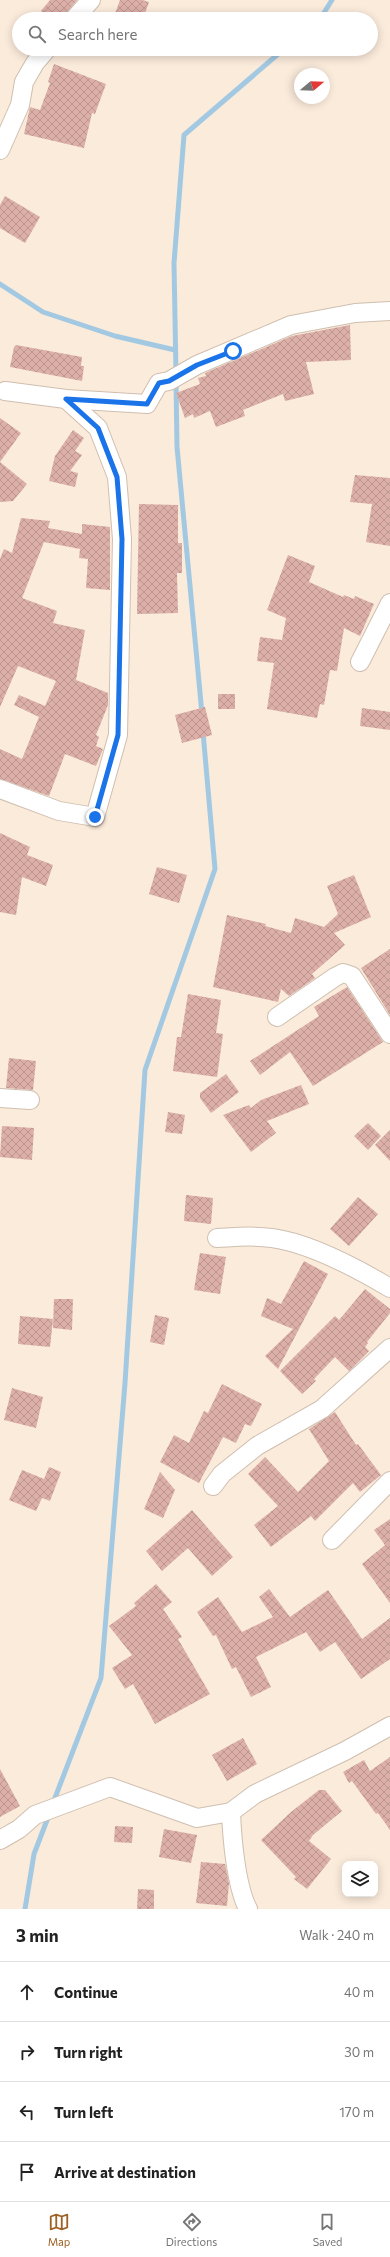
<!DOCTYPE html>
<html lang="en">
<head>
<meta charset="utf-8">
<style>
	:root { --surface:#fff; --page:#f2f2f2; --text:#222; --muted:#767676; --line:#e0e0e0; --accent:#9e6125 }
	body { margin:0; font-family:Commissioner,sans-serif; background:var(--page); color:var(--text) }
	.controls { position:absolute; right:12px; bottom:12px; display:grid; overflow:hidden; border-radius:8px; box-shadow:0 2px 10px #0003 }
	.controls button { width:36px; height:36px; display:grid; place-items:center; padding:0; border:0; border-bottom:1px solid var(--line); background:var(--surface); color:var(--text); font:20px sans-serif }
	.compass { position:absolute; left:294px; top:68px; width:36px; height:36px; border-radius:50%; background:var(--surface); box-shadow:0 2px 10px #0003; rotate:71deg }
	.stop { position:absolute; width:12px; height:12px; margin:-9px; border:3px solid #1a73e8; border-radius:50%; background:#fff }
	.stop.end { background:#1a73e8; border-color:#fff; box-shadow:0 1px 4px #0008 }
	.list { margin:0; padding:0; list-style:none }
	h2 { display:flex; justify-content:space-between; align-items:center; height:52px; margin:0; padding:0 16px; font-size:17px }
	h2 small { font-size:13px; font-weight:400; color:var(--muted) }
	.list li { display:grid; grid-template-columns:26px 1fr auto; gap:12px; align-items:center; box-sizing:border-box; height:60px; padding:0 16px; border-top:1px solid var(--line) }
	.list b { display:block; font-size:15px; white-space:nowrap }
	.list em { font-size:13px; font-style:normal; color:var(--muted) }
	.icon { flex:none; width:22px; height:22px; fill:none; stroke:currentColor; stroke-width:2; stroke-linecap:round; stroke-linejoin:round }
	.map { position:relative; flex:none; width:390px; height:1909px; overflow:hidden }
	.search { position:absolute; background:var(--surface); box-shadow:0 2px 10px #0003; left:12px; right:12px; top:12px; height:44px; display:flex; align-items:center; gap:10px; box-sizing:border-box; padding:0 14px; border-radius:22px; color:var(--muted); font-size:15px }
	.sheet { height:292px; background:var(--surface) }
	nav { display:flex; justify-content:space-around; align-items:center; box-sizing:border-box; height:56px; border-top:1px solid var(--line); background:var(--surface); font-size:11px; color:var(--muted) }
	nav a { display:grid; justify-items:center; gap:2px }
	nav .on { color:var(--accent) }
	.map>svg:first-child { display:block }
</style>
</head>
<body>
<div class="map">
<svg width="390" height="1909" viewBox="0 0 390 1909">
	<defs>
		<pattern id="building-cross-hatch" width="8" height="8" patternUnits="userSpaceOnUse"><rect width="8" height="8" fill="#dcafa8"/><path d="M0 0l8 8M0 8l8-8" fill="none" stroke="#bd9690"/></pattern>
	</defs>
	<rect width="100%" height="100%" fill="#fbebdb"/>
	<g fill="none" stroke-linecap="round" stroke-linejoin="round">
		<g stroke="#a3c9e2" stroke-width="5">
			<path d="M 320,19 L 332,0"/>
			<path d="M 0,284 L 43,312 L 115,336 L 175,350"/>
			<path d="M 176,373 L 174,263 L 184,135 L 284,49"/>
			<path d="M 176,381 L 177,447 L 202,714"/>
			<path d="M 53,1803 L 101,1678 L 125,1383 L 145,1070 L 215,869 L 203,732"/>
			<path d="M 25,1909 L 34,1854 L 49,1815"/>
		</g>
	</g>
	<g fill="url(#building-cross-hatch)">
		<path d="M 50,0 L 77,0 L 62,19 L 51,19 L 41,11 Z"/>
		<path d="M 120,0 L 142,0 L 149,2 L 143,19 L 113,19 Z"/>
		<path d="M 54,64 L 106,84 L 95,114 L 92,113 L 84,148 L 24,134 L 30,107 L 40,110 L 50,83 L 48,82 Z"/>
		<path d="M 5,196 L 40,217 L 25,243 L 0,228 L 0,205 Z"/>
		<path d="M 350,325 L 351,360 L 306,362 L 314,394 L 285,401 L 283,394 L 243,410 L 245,416 L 216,427 L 210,411 L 194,418 L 193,414 L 185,418 L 176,393 L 200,384 L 198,378 L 206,376 L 205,373 L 292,336 Z"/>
		<path d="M 16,345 L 82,357 L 81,366 L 84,366 L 82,381 L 10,367 L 14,347 Z"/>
		<path d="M 0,418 L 21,433 L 0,462 L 27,484 L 13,501 L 0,502 Z"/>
		<path d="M 73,430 L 84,438 L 75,451 L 82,455 L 70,471 L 78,473 L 75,487 L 49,481 L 55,456 Z"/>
		<path d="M 355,475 L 390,478 L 390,546 L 366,542 L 372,504 L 350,502 Z"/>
		<path d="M 139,504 L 178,505 L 178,543 L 182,543 L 182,573 L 177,573 L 178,613 L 137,614 Z"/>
		<path d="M 21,518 L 50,521 L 48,528 L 82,534 L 82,524 L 110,527 L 110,590 L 86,588 L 88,559 L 79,558 L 80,549 L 44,542 L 22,598 L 57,611 L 53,623 L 85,630 L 76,680 L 108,693 L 108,705 L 96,735 L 99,737 L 96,746 L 103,749 L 96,766 L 65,754 L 49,796 L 0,779 L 0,749 L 22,759 L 39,717 L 14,705 L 19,695 L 45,706 L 56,681 L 18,666 L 0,707 L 0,559 L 4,549 L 12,553 Z"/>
		<path d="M 288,555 L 315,566 L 309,582 L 343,597 L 344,595 L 354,599 L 355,596 L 374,604 L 360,636 L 344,628 L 337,671 L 330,670 L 324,705 L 320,704 L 317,718 L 267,709 L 274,663 L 257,661 L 260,637 L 282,640 L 286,618 L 267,610 Z"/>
		<rect x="218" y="694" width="17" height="15"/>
		<path d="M 205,707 L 212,735 L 182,743 L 175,715 Z"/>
		<path d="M 362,708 L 390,712 L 390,730 L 360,726 Z"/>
		<path d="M 0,833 L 30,847 L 27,855 L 53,865 L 46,886 L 22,877 L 16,915 L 0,912 Z"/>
		<path d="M 157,867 L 187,875 L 179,903 L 149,894 Z"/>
		<path d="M 354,875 L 371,917 L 334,933 L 345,945 L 312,974 L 315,978 L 289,996 L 281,989 L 278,1002 L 213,987 L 227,915 L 266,924 L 265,926 L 291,933 L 295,918 L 324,927 L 338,914 L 327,886 Z"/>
		<path d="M 390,949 L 390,1015 L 361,968 Z"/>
		<path d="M 347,987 L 383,1042 L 313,1086 L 290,1052 L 260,1075 L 250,1061 L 319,1016 L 314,1007 Z"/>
		<path d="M 188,994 L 221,1000 L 216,1033 L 223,1034 L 217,1077 L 173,1071 L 177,1037 L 181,1037 Z"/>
		<path d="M 9,1058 L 36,1061 L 33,1090 L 6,1088 Z"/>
		<path d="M 226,1074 L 239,1092 L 211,1113 L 200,1098 L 200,1093 Z"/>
		<path d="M 301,1085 L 309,1104 L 267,1121 L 276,1133 L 251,1152 L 223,1115 L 249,1105 L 251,1108 L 261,1100 Z"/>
		<path d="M 168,1112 L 185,1115 L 182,1134 L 165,1132 Z"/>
		<path d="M 368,1123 L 381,1136 L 368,1150 L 354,1136 Z"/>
		<path d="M 2,1126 L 34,1128 L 32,1160 L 0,1157 Z"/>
		<path d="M 390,1130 L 390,1161 L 375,1145 Z"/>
		<path d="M 186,1195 L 213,1198 L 211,1224 L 184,1221 Z"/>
		<path d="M 358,1197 L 378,1214 L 349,1246 L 330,1229 Z"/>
		<path d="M 200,1253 L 226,1257 L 220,1294 L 194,1290 Z"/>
		<path d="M 304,1261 L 328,1274 L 278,1369 L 265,1356 L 293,1329 L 261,1316 L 267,1298 L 281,1304 Z"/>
		<path d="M 365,1289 L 390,1309 L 390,1313 L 367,1342 L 368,1343 L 365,1347 L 369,1351 L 349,1371 L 335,1357 L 314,1379 L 316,1381 L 302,1394 L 280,1371 L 335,1316 L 339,1320 Z"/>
		<path d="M 54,1299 L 73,1299 L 72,1330 L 53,1328 Z"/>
		<path d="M 155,1315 L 169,1318 L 164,1345 L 150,1342 Z"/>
		<path d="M 20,1316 L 53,1319 L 50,1347 L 18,1344 Z"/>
		<path d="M 222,1384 L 262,1404 L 251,1426 L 245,1424 L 236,1443 L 223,1437 L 199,1483 L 160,1462 L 174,1435 L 189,1443 L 204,1411 L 208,1413 Z"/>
		<path d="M 12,1388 L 43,1397 L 36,1428 L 4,1420 Z"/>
		<path d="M 335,1412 L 356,1445 L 358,1444 L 381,1475 L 360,1492 L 353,1483 L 315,1521 L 311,1516 L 271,1547 L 254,1525 L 278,1506 L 248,1474 L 265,1457 L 298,1492 L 329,1461 L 309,1429 Z"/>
		<path d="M 49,1467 L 61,1472 L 50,1501 L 42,1498 L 36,1511 L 9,1500 L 22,1470 L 44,1479 Z"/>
		<path d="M 160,1472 L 175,1490 L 163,1518 L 144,1509 Z"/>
		<path d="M 192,1510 L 233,1557 L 212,1576 L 188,1548 L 162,1571 L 146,1551 Z"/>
		<path d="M 390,1519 L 390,1603 L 362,1564 L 385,1545 L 374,1530 Z"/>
		<path d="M 156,1584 L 172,1602 L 163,1609 L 182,1637 L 178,1639 L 210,1694 L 155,1724 L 133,1684 L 125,1689 L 112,1668 L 132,1655 L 109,1626 L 136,1606 L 134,1603 Z"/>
		<path d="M 269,1589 L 290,1617 L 328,1590 L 362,1639 L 390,1618 L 390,1659 L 361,1679 L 335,1642 L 320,1652 L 306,1632 L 256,1657 L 271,1687 L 251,1697 L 236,1667 L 232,1669 L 216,1635 L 213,1636 L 197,1612 L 218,1597 L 242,1632 L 273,1617 L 259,1597 Z"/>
		<path d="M 243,1738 L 257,1764 L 227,1781 L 212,1755 Z"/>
		<path d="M 390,1757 L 390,1830 L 378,1813 L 376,1814 L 352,1781 L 349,1783 L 343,1772 L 364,1760 L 370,1771 Z"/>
		<path d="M 0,1769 L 20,1806 L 0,1817 Z"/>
		<path d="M 319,1790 L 325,1790 L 342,1811 L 313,1835 L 309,1841 L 331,1859 L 307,1889 L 294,1879 L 296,1877 L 261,1840 L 291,1812 Z"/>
		<path d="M 115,1826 L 133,1827 L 132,1843 L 114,1842 Z"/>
		<path d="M 164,1829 L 197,1835 L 191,1863 L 159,1857 Z"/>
		<path d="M 201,1862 L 225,1864 L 229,1883 L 227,1906 L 196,1903 Z"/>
		<path d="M 138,1889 L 154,1890 L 154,1909 L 137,1909 Z"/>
	</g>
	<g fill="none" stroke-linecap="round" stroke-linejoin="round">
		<defs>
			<g id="street">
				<path d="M 74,19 L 91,0"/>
				<path d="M 0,150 L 20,105 L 24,82 L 35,63 L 47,49"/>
				<path d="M 5,391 L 66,399 L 147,404 L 159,383 L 169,381 L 197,365 L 291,325 L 355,313 L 390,311"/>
				<path d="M 360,662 L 390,603"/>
				<path d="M 0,789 L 59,811 L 95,817 L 118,735 L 122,539 L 117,477 L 98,428 L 66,399"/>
				<path d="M 277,1017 L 335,977 L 343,973 L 352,976 L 390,1034"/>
				<path d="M 0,1098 L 30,1100"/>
				<path d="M 217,1238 C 236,1237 253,1235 272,1238 C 309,1243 358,1269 390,1288"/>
				<path d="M 213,1486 L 222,1474 L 257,1446 L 322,1409 L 390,1348"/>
				<path d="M 332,1540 L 390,1481"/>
				<path d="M 231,1812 C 232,1838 236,1886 248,1909"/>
				<path d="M 0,1840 L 19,1829 L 35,1815 L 110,1787 L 197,1818 L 231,1812 L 255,1794 L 345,1751 L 390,1726"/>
			</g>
		</defs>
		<use href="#street" stroke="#cfbfb0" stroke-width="20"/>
		<use href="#street" stroke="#fff" stroke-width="18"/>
	</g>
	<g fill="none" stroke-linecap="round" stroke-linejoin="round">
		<path stroke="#1a73e8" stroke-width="5" d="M 95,817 L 118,735 L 122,539 L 117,477 L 98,428 L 66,399 L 147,404 L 159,383 L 169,381 L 197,365 L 233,351"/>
	</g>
</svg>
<div class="controls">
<button><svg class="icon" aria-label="layers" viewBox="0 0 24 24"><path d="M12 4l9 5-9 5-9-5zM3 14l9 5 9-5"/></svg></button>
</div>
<svg class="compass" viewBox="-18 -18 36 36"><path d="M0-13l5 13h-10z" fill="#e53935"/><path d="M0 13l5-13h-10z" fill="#767676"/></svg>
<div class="stop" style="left:233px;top:351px"></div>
<div class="stop end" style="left:95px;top:817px"></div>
<div class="search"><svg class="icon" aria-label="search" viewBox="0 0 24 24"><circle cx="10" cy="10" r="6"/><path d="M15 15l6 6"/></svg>Search here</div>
</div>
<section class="sheet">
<h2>3 min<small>Walk · 240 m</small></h2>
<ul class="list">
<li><svg class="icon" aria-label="ahead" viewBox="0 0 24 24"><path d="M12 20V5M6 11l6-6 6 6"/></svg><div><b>Continue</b></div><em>40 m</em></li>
<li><svg class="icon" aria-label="right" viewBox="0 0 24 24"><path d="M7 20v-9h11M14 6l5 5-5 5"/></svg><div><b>Turn right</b></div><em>30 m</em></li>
<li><svg class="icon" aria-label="left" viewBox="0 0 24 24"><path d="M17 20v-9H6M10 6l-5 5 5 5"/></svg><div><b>Turn left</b></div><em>170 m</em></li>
<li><svg class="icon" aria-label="arrive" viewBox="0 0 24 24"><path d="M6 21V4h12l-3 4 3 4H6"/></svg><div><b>Arrive at destination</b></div></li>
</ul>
</section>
<nav>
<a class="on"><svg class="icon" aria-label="map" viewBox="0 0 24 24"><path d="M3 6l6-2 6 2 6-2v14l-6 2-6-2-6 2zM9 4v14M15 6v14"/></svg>Map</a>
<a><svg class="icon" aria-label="directions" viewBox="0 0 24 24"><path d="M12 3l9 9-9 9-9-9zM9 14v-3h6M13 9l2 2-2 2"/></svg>Directions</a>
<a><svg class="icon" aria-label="saved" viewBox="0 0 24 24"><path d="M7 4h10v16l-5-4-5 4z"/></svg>Saved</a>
</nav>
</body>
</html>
